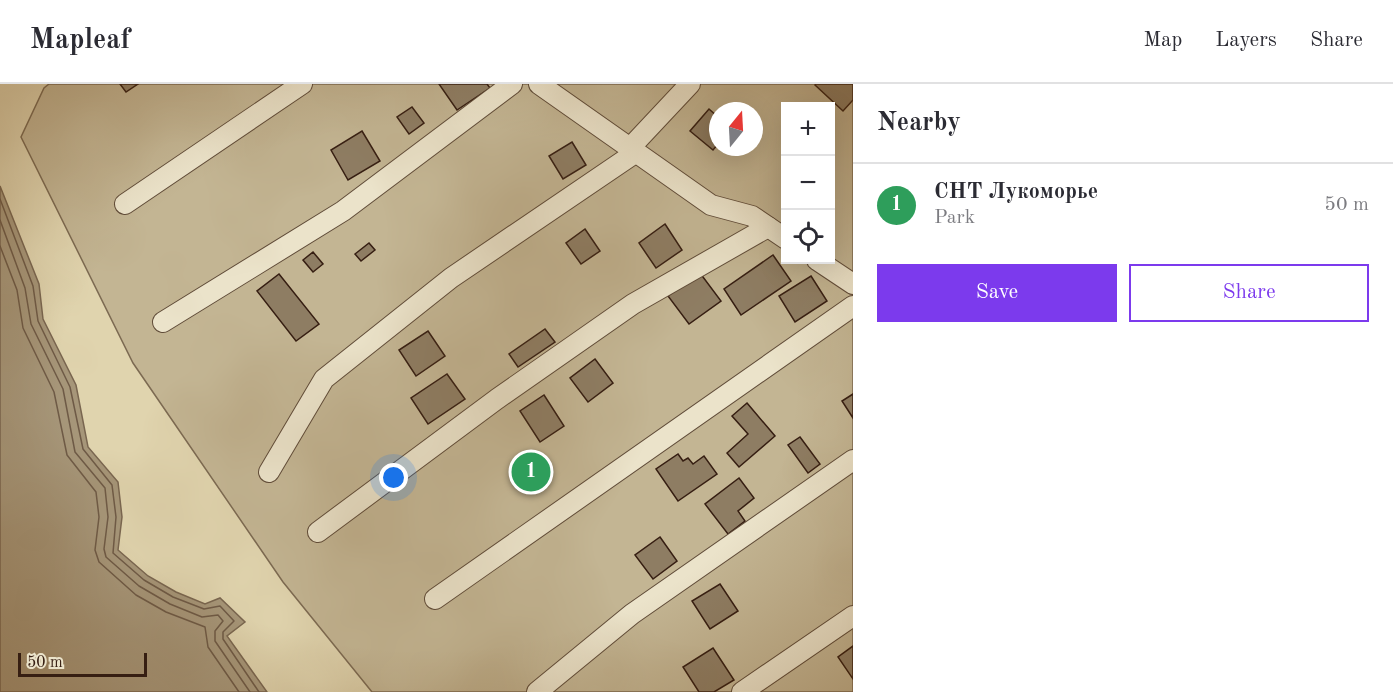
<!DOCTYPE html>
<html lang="en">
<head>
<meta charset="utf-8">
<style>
	:root { --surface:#fff; --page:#f7f7f7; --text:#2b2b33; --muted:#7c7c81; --line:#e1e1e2; --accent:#7c3aed }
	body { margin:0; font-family:"Old Standard TT",serif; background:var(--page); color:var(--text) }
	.controls { position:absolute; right:18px; top:18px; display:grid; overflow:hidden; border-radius:0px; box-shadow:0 6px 24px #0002 }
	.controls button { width:54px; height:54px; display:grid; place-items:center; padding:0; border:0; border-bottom:2px solid var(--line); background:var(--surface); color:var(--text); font:30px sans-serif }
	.compass { position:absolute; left:709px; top:18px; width:54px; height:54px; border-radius:50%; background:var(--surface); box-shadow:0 6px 24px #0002; rotate:18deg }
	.scale { position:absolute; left:18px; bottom:15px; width:129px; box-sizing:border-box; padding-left:6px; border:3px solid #361e12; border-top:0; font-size:16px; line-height:21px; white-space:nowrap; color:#361e12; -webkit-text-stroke:4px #ebe3ca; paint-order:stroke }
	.you { position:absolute; left:394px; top:394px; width:21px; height:21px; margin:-15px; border:4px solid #fff; border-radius:50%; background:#1a73e8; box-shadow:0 0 0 9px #1a73e833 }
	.badge { display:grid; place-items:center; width:39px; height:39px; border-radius:50%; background:var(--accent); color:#fff; font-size:20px; font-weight:700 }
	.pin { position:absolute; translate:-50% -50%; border:3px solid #fff; box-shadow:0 2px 6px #0006 }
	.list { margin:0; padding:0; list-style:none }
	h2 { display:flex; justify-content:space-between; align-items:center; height:78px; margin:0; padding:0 24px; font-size:26px }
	h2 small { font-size:20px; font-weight:400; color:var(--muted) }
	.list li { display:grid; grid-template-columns:39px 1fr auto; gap:18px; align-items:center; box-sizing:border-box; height:84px; padding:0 24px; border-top:2px solid var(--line) }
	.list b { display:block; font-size:22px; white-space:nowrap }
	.list p { margin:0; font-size:20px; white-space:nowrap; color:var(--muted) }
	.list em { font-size:20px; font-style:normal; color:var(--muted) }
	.actions { display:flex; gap:12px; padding:18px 24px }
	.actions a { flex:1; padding:14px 0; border:2px solid var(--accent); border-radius:0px; text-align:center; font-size:21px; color:var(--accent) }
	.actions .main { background:var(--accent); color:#fff }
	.icon { flex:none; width:33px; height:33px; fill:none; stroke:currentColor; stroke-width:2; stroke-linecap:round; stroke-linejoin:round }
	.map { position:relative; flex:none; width:853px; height:608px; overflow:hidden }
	header { display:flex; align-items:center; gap:36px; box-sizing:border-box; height:84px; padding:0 30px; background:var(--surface); border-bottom:2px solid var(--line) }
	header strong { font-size:28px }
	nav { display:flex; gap:33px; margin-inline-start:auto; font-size:21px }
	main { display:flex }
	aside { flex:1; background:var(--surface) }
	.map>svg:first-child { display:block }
</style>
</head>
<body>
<header>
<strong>Mapleaf</strong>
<nav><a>Map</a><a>Layers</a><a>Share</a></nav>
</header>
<main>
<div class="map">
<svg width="853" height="608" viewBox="0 0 853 608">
	<rect width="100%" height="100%" fill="#e0d4ae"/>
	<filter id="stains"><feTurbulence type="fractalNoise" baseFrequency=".00333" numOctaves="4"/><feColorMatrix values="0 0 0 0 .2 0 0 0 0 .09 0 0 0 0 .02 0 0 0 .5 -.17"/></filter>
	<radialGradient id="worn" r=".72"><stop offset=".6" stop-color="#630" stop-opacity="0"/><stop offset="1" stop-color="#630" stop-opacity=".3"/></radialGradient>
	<path fill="#c3b593" stroke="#7c6a52" stroke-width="1.5" fill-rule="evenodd" d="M 49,0 L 853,0 L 853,608 L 372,608 L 283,498 L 133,279 L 21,53 L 44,4 ZM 786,22 L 830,22 L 830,176 L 786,176 ZM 718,27 L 754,27 L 754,63 L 718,63 Z"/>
	<path fill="#a69679" stroke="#796650" stroke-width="1.5" d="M 0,102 L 39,200 L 43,235 L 76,301 L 88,363 L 118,398 L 122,433 L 118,466 L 148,492 L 176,508 L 205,520 L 220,514 L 245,538 L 227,552 L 267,608 L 0,608 Z"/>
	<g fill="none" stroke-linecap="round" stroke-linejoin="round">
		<g stroke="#6e5a46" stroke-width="1.5">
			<path d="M 0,115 L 33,202 L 38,237 L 70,303 L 83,365 L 112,401 L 116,433 L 113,469 L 144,496 L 173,513 L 204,525 L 220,522 L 234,537 L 223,548 L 223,555 L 259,608"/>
			<path d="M 0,136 L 25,204 L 31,240 L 63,305 L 75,368 L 105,404 L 108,433 L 104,465 L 106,473 L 139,502 L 170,520 L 202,533 L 218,531 L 223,537 L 215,547 L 215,557 L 250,608"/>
			<path d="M 0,162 L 17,206 L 23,244 L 54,308 L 67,371 L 96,408 L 99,433 L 95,466 L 99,478 L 136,511 L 166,528 L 205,543 L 208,563 L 239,608"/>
		</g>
	</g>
	<g fill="#8e7d63" stroke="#361e12" stroke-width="1.5">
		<path d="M 120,0 L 138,0 L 126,8 Z"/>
		<path d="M 439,0 L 487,0 L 490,4 L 457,26 Z"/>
		<path d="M 816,0 L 853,0 L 853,16 L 843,27 L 815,1 Z"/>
		<path d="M 412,23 L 424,39 L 409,50 L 397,33 Z"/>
		<path d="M 709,25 L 718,33 L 718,60 L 713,66 L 690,47 Z"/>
		<path d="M 362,47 L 380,77 L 348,96 L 331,66 Z"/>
		<path d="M 572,58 L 586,81 L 563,95 L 549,72 Z"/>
		<path d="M 665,140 L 682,166 L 656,184 L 639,159 Z"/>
		<path d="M 585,145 L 600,167 L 581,180 L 566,159 Z"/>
		<path d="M 369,159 L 375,166 L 361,177 L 355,170 Z"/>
		<path d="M 313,168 L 323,180 L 313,188 L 303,176 Z"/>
		<path d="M 773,171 L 791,197 L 741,231 L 724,205 Z"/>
		<path d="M 700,189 L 721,217 L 689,240 L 668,212 Z"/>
		<path d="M 279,190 L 319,240 L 296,257 L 257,207 Z"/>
		<path d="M 811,192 L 827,217 L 795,238 L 779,212 Z"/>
		<path d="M 545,245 L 555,258 L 518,283 L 509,270 Z"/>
		<path d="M 428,247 L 445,272 L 416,292 L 399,266 Z"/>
		<path d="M 595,275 L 613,299 L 588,318 L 570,294 Z"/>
		<path d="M 447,290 L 465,315 L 428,340 L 411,314 Z"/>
		<path d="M 853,310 L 853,334 L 842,317 Z"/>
		<path d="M 544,311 L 564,342 L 540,358 L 520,327 Z"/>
		<path d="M 747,319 L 775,352 L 739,383 L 727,369 L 748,350 L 732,332 Z"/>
		<path d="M 800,353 L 820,380 L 808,389 L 788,361 Z"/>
		<path d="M 678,370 L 683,377 L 688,374 L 693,380 L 704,372 L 717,390 L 678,417 L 656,385 Z"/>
		<path d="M 739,394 L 754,414 L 738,427 L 745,437 L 728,450 L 705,420 Z"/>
		<path d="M 660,453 L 677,477 L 653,495 L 635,471 Z"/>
		<path d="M 720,500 L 738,527 L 710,545 L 692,517 Z"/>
		<path d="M 853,562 L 853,595 L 838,573 Z"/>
		<path d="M 713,564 L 734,596 L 714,608 L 699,608 L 683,583 Z"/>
	</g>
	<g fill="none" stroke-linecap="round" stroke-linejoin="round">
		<defs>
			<g id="minor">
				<path d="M 539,0 L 711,121 L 752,132 L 786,155"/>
				<path d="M 629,65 L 690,0"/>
				<path d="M 125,120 L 302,0"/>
				<path d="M 817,176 L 853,200"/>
				<path d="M 163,238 L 343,127 L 512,0"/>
				<path d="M 269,388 L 324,295 L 451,194 L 635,69"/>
				<path d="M 318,448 L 497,315 L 633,220 L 768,143"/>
				<path d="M 435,515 L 853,222"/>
				<path d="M 537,608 L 632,530 L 853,376"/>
				<path d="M 742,608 L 853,532"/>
			</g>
		</defs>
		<use href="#minor" stroke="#604c39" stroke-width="22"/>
		<use href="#minor" stroke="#ebe3ca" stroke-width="20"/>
	</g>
	<rect width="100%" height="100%" filter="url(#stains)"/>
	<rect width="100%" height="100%" fill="url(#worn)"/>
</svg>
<div class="controls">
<button>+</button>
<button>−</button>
<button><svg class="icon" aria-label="locate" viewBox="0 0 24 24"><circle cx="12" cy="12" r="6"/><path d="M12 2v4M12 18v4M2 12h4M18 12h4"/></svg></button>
</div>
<svg class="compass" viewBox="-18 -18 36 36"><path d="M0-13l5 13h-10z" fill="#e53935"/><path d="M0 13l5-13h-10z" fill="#7c7c81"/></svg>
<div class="scale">50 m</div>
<div class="you"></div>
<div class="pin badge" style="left:531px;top:388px;background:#2e9e5b">1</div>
</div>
<aside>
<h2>Nearby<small></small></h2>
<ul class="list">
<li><span class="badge" style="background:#2e9e5b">1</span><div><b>СНТ Лукоморье</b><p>Park</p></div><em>50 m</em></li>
</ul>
<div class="actions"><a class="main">Save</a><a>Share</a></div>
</aside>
</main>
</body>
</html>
